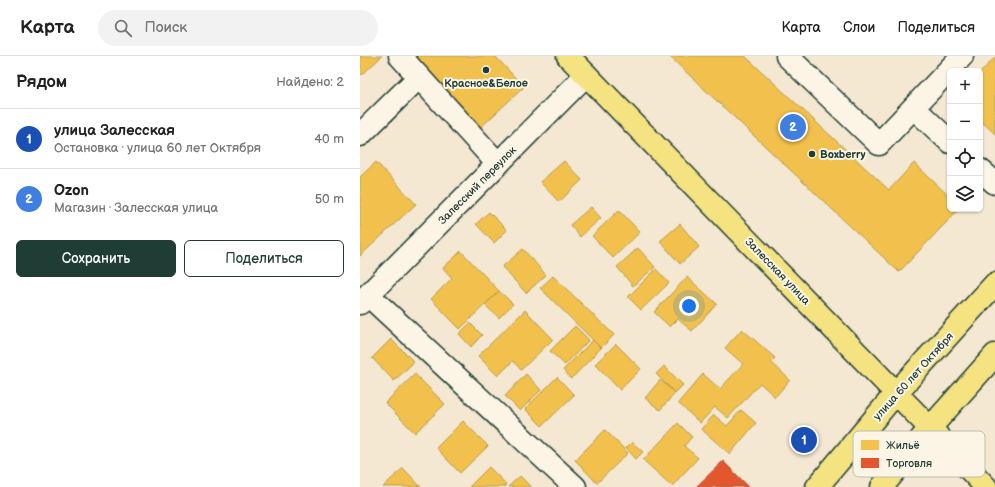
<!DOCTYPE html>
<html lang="ru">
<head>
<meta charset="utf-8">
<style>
	:root { --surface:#fff; --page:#f2f2f2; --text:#222; --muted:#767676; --line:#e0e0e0; --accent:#1f3d34 }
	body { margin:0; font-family:"Balsamiq Sans",sans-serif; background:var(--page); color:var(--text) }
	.controls { position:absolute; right:12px; top:12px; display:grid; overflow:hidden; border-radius:6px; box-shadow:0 1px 3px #0004 }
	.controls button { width:36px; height:36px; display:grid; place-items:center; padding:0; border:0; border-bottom:1px solid var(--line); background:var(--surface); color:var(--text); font:20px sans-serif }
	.you { position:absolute; left:329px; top:250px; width:14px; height:14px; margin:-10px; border:3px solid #fff; border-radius:50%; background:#1a73e8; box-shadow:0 0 0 6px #1a73e833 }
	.badge { display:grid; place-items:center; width:26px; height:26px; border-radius:50%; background:var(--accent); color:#fff; font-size:13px; font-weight:700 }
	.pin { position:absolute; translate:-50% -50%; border:2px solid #fff; box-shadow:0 1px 4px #0006 }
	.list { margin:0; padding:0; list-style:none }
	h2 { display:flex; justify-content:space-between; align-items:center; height:52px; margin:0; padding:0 16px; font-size:17px }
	h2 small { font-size:13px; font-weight:400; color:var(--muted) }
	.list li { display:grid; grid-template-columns:26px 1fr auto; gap:12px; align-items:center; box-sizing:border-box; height:60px; padding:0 16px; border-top:1px solid var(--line) }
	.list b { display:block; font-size:15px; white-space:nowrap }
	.list p { margin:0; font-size:13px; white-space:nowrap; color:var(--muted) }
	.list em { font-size:13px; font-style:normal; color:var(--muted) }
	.actions { display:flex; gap:8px; padding:12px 16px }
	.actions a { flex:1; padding:9px 0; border:1px solid var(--accent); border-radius:6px; text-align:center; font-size:14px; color:var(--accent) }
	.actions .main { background:var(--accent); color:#fff }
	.icon { flex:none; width:22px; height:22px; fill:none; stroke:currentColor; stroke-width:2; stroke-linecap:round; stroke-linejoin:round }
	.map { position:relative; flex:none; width:635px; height:431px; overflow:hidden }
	header { display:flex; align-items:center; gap:24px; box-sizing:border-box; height:56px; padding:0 20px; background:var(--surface); border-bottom:1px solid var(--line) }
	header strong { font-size:19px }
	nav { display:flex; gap:22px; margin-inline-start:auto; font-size:14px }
	.search { width:280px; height:36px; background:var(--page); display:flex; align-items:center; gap:10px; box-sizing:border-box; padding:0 14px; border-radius:22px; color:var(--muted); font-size:15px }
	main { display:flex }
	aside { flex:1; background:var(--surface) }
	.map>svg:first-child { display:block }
</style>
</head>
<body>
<header>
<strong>Карта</strong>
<div class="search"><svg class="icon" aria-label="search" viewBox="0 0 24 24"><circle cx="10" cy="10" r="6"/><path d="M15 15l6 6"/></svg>Поиск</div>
<nav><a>Карта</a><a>Слои</a><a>Поделиться</a></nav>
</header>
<main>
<aside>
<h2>Рядом<small>Найдено: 2</small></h2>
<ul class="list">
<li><span class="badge" style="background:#1a4fb4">1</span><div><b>улица Залесская</b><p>Остановка · улица 60 лет Октября</p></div><em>40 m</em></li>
<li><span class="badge" style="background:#3f7fe0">2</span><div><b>Ozon</b><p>Магазин · Залесская улица</p></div><em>50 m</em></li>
</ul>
<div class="actions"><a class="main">Сохранить</a><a>Поделиться</a></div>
</aside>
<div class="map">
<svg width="635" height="431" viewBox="0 0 635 431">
	<rect width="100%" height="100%" fill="#f5e8d3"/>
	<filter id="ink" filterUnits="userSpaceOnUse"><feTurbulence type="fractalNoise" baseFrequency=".025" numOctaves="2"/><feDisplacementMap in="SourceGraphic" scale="8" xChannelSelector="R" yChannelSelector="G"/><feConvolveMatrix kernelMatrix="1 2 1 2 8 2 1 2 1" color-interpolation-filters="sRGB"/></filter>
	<g filter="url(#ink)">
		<g fill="#f2c14e" stroke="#b39946">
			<path d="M 0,0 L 22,0 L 2,19 L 0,17 Z"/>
			<path d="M 55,0 L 135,0 L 164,31 L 121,71 Z"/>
			<path d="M 309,0 L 385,0 L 529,134 L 554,107 L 590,141 L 590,153 L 599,153 L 539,216 Z"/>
			<path d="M 635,1 L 635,78 L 620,64 L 620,17 Z"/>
			<path d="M 204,105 L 222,124 L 199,146 L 180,126 Z"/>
			<path d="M 16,106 L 56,148 L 0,200 L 0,121 Z"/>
			<path d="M 231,151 L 241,162 L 220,181 L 210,169 Z"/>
			<path d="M 259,154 L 280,176 L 253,202 L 232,180 Z"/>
			<path d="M 129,156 L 147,174 L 134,187 L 116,168 Z"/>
			<path d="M 320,168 L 339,191 L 320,208 L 300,185 Z"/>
			<path d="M 278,192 L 295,211 L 273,230 L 257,211 Z"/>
			<path d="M 163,193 L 186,219 L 166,237 L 142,211 Z"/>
			<path d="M 101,195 L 139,235 L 100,273 L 71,243 L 92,222 L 83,212 Z"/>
			<path d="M 296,213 L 309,227 L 281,254 L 268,241 Z"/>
			<path d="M 193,220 L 254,279 L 241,292 L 180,232 Z"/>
			<path d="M 327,221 L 357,248 L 332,275 L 318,263 L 310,271 L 294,256 Z"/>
			<path d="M 139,235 L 153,248 L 139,262 L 125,249 Z"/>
			<path d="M 165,254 L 193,283 L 161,314 L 153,305 L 138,320 L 118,300 Z"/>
			<path d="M 110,267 L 122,279 L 111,291 L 99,278 Z"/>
			<path d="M 215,270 L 229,284 L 205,309 L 190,295 Z"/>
			<path d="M 382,273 L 415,302 L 411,306 L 430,324 L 415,341 L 400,327 L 368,362 L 355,351 L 340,367 L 318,347 L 343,318 L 360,333 L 383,308 L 365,292 Z"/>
			<path d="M 31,283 L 54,306 L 34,325 L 12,302 Z"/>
			<path d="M 233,284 L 241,292 L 211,323 L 203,314 Z"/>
			<path d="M 256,288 L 281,313 L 260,334 L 235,308 Z"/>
			<path d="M 304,310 L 323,329 L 315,337 L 296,318 Z"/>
			<path d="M 55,318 L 85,348 L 55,377 L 25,347 Z"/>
			<path d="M 166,318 L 181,334 L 160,355 L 145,340 Z"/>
			<path d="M 197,321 L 214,339 L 182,370 L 165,353 Z"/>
			<path d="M 300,324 L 315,337 L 300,354 L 285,342 Z"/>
			<path d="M 381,354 L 396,367 L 370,398 L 341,373 L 354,359 L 367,370 Z"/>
			<path d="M 103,365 L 128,390 L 100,417 L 76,392 Z"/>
			<path d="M 318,367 L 332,381 L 324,390 L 338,402 L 312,430 L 283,404 Z"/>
			<path d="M 245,374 L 268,397 L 237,427 L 215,404 Z"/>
			<path d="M 272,386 L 283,396 L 276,403 L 266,392 Z"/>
			<path d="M 129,411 L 146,428 L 144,431 L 109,431 Z"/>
			<path d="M 43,412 L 61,431 L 23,431 Z"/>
			<path d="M 160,420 L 171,431 L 148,431 Z"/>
		</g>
		<path fill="#e4572e" stroke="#a94f30" d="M 363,405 L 389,431 L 336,431 Z"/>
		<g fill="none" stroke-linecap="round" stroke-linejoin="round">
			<defs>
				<g id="minor">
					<path d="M 40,0 L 138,108"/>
					<path d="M 427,0 L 519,88 L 602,0"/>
					<path d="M 554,52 L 590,86"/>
					<path d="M 0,79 L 59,21"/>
					<path d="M 620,114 L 635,127"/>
					<path d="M 8,239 L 215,431"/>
					<path d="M 0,247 L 226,19"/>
				</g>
				<g id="major">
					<path d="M 208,0 L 570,372 L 626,431"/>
					<path d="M 457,431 L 536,337 L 635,228"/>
					<path d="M 522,431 L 570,372 L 635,299"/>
				</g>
			</defs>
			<use href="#minor" stroke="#1f3d34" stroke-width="25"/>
			<use href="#major" stroke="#1f3d34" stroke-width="25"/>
			<use href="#minor" stroke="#fcf5e5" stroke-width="22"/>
			<use href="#major" stroke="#f5e382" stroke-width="22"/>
		</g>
	</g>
	<g fill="#1f3d34" stroke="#fcf5e5" stroke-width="1.5">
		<circle cx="126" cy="14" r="4"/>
		<circle cx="452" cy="98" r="4"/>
	</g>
	<g text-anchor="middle" stroke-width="4" stroke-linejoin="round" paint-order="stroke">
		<g font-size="11" font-weight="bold" fill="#1f3d34" stroke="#fcf5e5">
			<text x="126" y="31">Красное&amp;Белое</text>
			<text x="460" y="102" text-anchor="start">Boxberry</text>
		</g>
		<g font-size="11" fill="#1f3d34" stroke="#fcf5e5">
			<text transform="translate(117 129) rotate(-45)" y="4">Залесский переулок</text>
			<text transform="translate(418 215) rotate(46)" y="4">Залесская улица</text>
			<text transform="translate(553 320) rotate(-48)" y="4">улица 60 лет Октября</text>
		</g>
	</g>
	<rect x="493" y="375" width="132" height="46" rx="6" fill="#fcf5e5" stroke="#babeb0" stroke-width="1"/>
	<rect x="501" y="384" width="18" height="10" fill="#f2c14e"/>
	<rect x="501" y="402" width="18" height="10" fill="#e4572e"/>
	<g font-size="11" fill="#1f3d34">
		<text x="526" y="393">Жильё</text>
		<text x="526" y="411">Торговля</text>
	</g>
</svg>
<div class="controls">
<button>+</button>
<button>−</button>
<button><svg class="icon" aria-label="locate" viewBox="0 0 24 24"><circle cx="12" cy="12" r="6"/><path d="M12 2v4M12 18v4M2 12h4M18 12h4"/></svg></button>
<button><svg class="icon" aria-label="layers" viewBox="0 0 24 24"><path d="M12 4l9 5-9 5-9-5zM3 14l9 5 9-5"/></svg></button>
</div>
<div class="you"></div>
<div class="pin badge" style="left:444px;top:384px;background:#1a4fb4">1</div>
<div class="pin badge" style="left:433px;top:71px;background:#3f7fe0">2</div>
</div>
</main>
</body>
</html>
